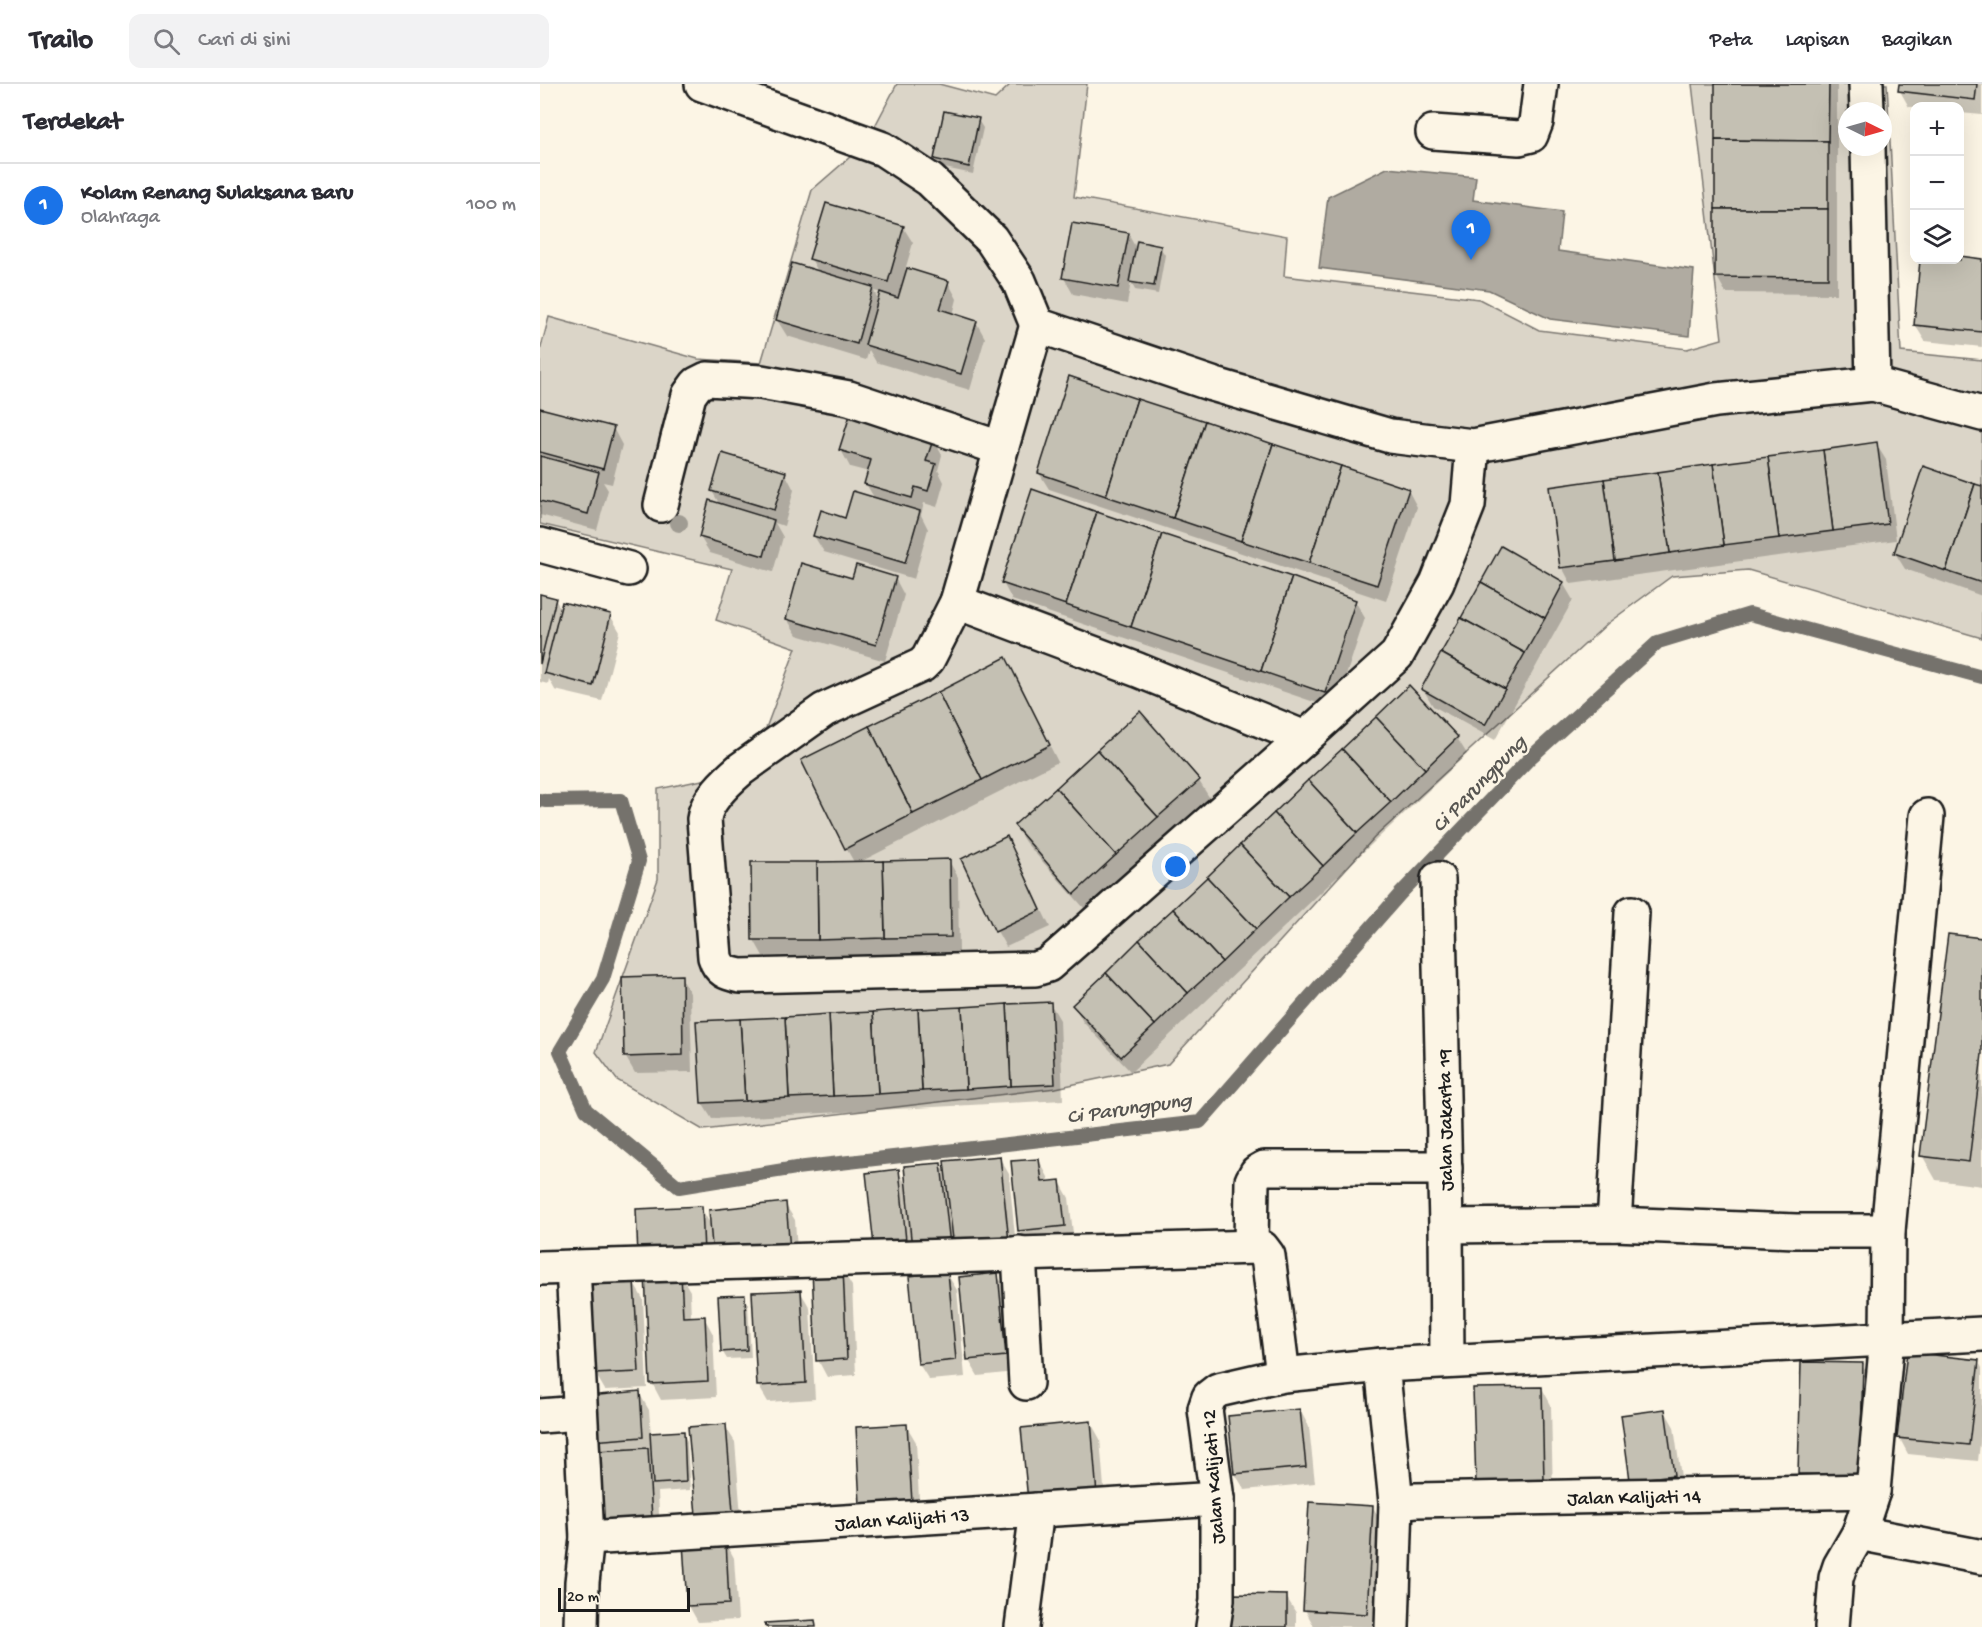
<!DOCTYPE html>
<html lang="id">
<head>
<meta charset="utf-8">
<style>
	:root { --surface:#fff; --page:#f2f2f3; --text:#2b2b33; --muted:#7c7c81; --line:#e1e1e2; --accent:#1a73e8 }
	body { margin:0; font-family:"Gochi Hand",sans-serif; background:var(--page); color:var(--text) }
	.controls { position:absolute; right:18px; top:18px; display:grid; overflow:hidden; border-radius:12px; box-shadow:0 6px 24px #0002 }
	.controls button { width:54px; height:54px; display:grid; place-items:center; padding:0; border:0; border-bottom:2px solid var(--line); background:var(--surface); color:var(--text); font:30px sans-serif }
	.compass { position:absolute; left:1298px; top:18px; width:54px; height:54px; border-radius:50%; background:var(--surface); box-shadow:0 6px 24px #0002; rotate:95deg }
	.scale { position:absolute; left:18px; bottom:15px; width:132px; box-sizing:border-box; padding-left:6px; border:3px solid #1c1c1c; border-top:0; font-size:16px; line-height:21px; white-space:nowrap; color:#1c1c1c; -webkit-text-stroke:4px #fcf5e5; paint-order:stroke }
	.you { position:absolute; left:636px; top:783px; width:21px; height:21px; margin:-15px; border:4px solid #fff; border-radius:50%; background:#1a73e8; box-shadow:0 0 0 9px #1a73e833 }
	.badge { display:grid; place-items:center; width:39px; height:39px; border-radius:50%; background:var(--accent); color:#fff; font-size:20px; font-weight:700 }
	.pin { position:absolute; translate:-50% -50px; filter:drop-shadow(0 2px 3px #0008) }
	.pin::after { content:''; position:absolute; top:32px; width:21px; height:18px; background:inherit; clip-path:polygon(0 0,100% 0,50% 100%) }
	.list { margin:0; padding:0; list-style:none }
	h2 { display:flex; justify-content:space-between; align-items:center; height:78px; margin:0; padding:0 24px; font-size:26px }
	h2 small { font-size:20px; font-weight:400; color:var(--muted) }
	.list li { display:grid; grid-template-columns:39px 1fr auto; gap:18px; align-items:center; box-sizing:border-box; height:84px; padding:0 24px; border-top:2px solid var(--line) }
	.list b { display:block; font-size:22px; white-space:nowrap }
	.list p { margin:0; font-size:20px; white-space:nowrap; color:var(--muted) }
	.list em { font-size:20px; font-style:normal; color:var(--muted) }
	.icon { flex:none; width:33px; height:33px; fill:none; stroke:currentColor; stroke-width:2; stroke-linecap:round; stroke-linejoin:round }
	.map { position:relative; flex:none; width:1442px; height:1543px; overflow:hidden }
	header { display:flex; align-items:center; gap:36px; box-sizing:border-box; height:84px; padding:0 30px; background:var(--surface); border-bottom:2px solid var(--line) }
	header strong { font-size:28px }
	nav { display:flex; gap:33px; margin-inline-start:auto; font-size:21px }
	.search { width:420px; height:54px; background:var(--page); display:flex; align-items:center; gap:15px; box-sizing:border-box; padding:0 21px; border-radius:12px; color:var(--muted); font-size:22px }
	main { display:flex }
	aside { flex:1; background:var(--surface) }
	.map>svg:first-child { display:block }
</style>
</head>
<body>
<header>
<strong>Trailo</strong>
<div class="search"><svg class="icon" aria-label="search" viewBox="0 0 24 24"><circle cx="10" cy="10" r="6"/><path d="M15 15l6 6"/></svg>Cari di sini</div>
<nav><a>Peta</a><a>Lapisan</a><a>Bagikan</a></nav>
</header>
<main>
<aside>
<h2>Terdekat<small></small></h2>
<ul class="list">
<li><span class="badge">1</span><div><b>Kolam Renang Sulaksana Baru</b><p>Olahraga</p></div><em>100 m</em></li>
</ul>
</aside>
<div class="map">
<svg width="1442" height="1543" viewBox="0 0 1442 1543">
	<rect width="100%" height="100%" fill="#fcf5e5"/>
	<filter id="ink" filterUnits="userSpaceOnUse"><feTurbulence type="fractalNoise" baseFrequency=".0167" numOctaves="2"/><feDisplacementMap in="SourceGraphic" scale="12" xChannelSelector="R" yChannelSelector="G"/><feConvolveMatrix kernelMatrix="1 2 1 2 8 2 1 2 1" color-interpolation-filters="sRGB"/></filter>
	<g filter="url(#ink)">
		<path fill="#dbd5c8" stroke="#7c7872" stroke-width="1.5" fill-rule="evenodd" d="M 357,0 L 399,0 L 455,15 L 471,0 L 547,0 L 534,113 L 747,152 L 744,192 L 939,215 L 999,246 L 1147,265 L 1182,255 L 1152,0 L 1347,0 L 1361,268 L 1442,276 L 1442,554 L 1208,486 L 1132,492 L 1068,539 L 834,754 L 628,980 L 516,1004 L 163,1046 L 77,996 L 56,968 L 118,795 L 118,705 L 177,693 L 226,644 L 256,564 L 176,536 L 192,485 L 0,440 L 0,267 L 9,233 L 158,275 L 221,279 L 272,106 L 326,59 ZM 1307,27 L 1343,27 L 1343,63 L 1307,63 Z"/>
		<path fill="#b0aba1" stroke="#75726c" stroke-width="1.5" d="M 847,84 L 936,93 L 933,116 L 1022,128 L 1018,167 L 1154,186 L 1149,252 L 1010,235 L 949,206 L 779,184 L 788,113 Z"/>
		<g fill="#0003" fill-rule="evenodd">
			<path d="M 1177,0 L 1297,0 L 1297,210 L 1186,209 L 1177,193 Z"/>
			<path d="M 1360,0 L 1442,0 L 1442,31 L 1420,29 L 1420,22 L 1369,23 L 1360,7 Z"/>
			<path d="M 438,36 L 443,44 L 433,90 L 400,83 L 395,75 Z"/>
			<path d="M 363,143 L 373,159 L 365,186 L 408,198 L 417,215 L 413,231 L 436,238 L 445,254 L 430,306 L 336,278 L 329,266 L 326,276 L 247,252 L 237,236 L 279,189 L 271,175 ZM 334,207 L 342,209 L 339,217 Z"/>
			<path d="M 588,150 L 597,166 L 620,163 L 625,171 L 618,210 L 595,206 L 591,198 L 587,220 L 533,210 L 524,194 Z"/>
			<path d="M 1420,174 L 1442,176 L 1442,263 L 1385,257 L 1375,241 L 1382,176 L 1420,176 Z"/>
			<path d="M 0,326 L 73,344 L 82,361 L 72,400 L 63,398 L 68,406 L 57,446 L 0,431 Z"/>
			<path d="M 393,355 L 402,371 L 398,386 L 404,398 L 397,423 L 384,419 L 381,431 L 388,445 L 374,495 L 284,468 L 274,452 L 306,435 L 335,415 L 326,400 L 329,388 L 310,383 L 301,366 Z"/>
			<path d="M 1336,360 L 1346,376 L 1356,456 L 1031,500 L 1022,483 Z"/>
			<path d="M 245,389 L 254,406 L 244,442 L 235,439 L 243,453 L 233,488 L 170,469 L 160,453 L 180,421 L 172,407 Z"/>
			<path d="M 499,389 L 868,406 L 877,423 L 846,517 L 509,405 Z"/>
			<path d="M 1442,404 L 1442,512 L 1365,485 L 1355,469 Z"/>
			<path d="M 355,494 L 364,511 L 345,577 L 257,551 L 247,535 L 313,495 Z"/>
			<path d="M 463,499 L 815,517 L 825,534 L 795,625 L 472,516 Z"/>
			<path d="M 1023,499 L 1033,516 L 955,656 L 893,622 L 883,605 Z"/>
			<path d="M 0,512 L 15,515 L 22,527 L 70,531 L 80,548 L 62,617 L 15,606 L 9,595 L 8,600 L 0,598 Z"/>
			<path d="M 475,592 L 518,678 L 320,778 L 409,777 L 418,793 L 419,869 L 223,872 L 214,856 L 314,778 L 306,764 Z"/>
			<path d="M 869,603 L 917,654 L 927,670 L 591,988 L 543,938 L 534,921 Z"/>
			<path d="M 599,630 L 659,697 L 669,713 L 545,825 L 485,758 L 475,742 Z"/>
			<path d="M 467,754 L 510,843 L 466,863 L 457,847 Z"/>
			<path d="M 1442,856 L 1442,1102 L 1396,1096 L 1382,1071 Z"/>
			<path d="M 141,893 L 150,909 L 152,988 L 95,989 L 85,972 Z"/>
			<path d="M 510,919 L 520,936 L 523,1016 L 172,1035 L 162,1019 Z"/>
			<path d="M 459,1073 L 469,1090 L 477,1174 L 346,1187 L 358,1087 L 367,1102 L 401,1081 L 408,1093 Z"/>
			<path d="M 499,1076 L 508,1093 L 509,1099 L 520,1098 L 529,1114 L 534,1158 L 489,1163 L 479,1147 L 472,1078 Z"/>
			<path d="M 245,1120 L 255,1136 L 258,1182 L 109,1188 L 161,1124 L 172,1143 Z"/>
			<path d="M 302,1186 L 312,1202 L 316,1291 L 287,1293 L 278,1276 Z"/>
			<path d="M 140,1190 L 150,1207 L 151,1234 L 164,1233 L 173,1250 L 176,1313 L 121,1316 L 112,1299 Z"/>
			<path d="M 407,1190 L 417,1206 L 425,1293 L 389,1296 L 379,1280 L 370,1194 Z"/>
			<path d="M 457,1191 L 467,1207 L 475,1288 L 438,1292 L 428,1275 Z"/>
			<path d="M 93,1198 L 103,1215 L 107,1304 L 65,1306 L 55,1289 Z"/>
			<path d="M 260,1207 L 270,1224 L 275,1315 L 228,1318 L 218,1301 Z"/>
			<path d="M 204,1212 L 208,1220 L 211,1274 L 187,1275 L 182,1267 Z"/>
			<path d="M 1438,1277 L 1442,1284 L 1442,1342 L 1438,1377 L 1368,1370 L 1359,1353 Z"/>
			<path d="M 1262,1279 L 1322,1281 L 1332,1297 L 1329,1408 L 1269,1407 L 1259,1390 Z"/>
			<path d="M 1002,1304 L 1011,1321 L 1013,1414 L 947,1416 Z"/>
			<path d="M 99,1309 L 109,1326 L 111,1351 L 143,1349 L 147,1357 L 150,1406 L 118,1408 L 120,1452 L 54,1356 Z"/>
			<path d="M 760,1326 L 769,1343 L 775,1399 L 705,1406 L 695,1390 Z"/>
			<path d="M 1125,1327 L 1134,1343 L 1143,1407 L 1092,1396 Z"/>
			<path d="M 551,1339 L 560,1355 L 566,1428 L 483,1345 Z"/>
			<path d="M 366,1341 L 376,1358 L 380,1434 L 317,1345 Z"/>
			<path d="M 185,1342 L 195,1358 L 202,1444 L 158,1431 Z"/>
			<path d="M 833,1423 L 842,1440 L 836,1543 L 774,1542 L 765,1526 Z"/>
			<path d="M 185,1457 L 194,1474 L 198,1536 L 158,1538 L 149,1522 Z"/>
			<path d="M 746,1512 L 756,1529 L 756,1543 L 691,1543 Z"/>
		</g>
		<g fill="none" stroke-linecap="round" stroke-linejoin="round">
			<path stroke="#75726c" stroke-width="14" d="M 0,716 L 5,717 L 81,716 L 99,777 L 63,895 L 20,967 L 46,1026 L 139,1103 L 256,1084 L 660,1038 L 860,810 L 991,673 L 1118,558 L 1210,530 L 1442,593"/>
		</g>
		<g fill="#c4c0b3" stroke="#1c1c1c" stroke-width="1.5">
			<path d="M 1175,0 L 1289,0 L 1288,57 L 1175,56 Z"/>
			<path d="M 1359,0 L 1437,0 L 1435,16 L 1358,7 Z"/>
			<path d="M 404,27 L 439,34 L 429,83 L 394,75 Z"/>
			<path d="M 1175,56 L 1288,57 L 1288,125 L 1175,125 Z"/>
			<path d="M 286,119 L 364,142 L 348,198 L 269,175 Z"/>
			<path d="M 1175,125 L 1288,125 L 1288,194 L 1175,193 Z"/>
			<path d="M 532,139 L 589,149 L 578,204 L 522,194 Z"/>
			<path d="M 597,157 L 621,162 L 614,202 L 589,198 Z"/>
			<path d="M 1420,172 L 1442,175 L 1442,248 L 1374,241 L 1380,176 L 1420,176 Z"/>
			<path d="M 252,179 L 333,203 L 317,260 L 236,236 Z"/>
			<path d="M 367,184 L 409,197 L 400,225 L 437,237 L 421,290 L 325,261 L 340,208 L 358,214 Z"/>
			<path d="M 529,292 L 597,315 L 566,412 L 498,389 Z"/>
			<path d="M 597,315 L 665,337 L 633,434 L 566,412 Z"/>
			<path d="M 0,324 L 74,343 L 63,385 L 0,368 Z"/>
			<path d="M 311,328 L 394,353 L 386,377 L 396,380 L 388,407 L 375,403 L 372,414 L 324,400 L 331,376 L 299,366 Z"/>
			<path d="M 665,337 L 733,360 L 701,457 L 633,434 Z"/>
			<path d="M 1337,358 L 1348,440 L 1293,447 L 1283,366 Z"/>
			<path d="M 733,360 L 801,382 L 769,479 L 701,457 Z"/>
			<path d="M 1283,366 L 1293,447 L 1239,454 L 1228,373 Z"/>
			<path d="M 182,369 L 246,388 L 234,426 L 171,407 Z"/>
			<path d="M 0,372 L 59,388 L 48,430 L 0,417 Z"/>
			<path d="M 1228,373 L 1239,454 L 1184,461 L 1173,380 Z"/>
			<path d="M 1173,380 L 1184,461 L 1130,469 L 1118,388 Z"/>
			<path d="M 801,382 L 869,405 L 837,501 L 769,479 Z"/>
			<path d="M 1383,382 L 1435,400 L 1406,487 L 1354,469 Z"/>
			<path d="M 1118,388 L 1130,469 L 1075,477 L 1064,395 Z"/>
			<path d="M 1064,395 L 1075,477 L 1020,484 L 1009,403 Z"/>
			<path d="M 1435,400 L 1442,402 L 1442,499 L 1406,487 Z"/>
			<path d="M 492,405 L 557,428 L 526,521 L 461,499 Z"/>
			<path d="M 313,407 L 380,427 L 365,479 L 273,452 L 281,426 L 305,434 Z"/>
			<path d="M 169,416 L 234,436 L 224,472 L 159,453 Z"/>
			<path d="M 557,428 L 622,450 L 591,543 L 526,521 Z"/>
			<path d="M 622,450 L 752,493 L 721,587 L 591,543 Z"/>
			<path d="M 961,462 L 1024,498 L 1005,534 L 941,498 Z"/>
			<path d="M 261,479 L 312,494 L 316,481 L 356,493 L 336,561 L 246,535 Z"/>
			<path d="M 752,493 L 816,516 L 785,609 L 721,587 Z"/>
			<path d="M 941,498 L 1005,534 L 985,569 L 921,534 Z"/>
			<path d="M 0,510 L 16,514 L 0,580 Z"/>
			<path d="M 22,518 L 71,530 L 53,602 L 4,589 Z"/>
			<path d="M 921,534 L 985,569 L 965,605 L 901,569 Z"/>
			<path d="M 901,569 L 965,605 L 945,641 L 881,605 Z"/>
			<path d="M 466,573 L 510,661 L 442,696 L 398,608 Z"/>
			<path d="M 869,601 L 918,653 L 885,685 L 836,633 Z"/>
			<path d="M 398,608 L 442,696 L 373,730 L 329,642 Z"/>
			<path d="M 600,627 L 660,696 L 618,733 L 557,666 Z"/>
			<path d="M 836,633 L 885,685 L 851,718 L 802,665 Z"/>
			<path d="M 329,642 L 373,730 L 305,765 L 261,676 Z"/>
			<path d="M 802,665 L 851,718 L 817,749 L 768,696 Z"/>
			<path d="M 557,666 L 618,733 L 576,771 L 516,704 Z"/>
			<path d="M 768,696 L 817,749 L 783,782 L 734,729 Z"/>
			<path d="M 516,704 L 576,771 L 534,810 L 474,741 Z"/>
			<path d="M 734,729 L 783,782 L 749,813 L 700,761 Z"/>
			<path d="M 467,752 L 501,826 L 455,848 L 421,775 Z"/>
			<path d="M 700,761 L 749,813 L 716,845 L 667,793 Z"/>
			<path d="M 410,775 L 411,853 L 345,854 L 343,777 Z"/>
			<path d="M 343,777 L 345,854 L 278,856 L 277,778 Z"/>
			<path d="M 211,778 L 277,778 L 278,856 L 212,856 Z"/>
			<path d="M 667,793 L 716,845 L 682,878 L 633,825 Z"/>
			<path d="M 633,825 L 682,878 L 648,909 L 599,856 Z"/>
			<path d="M 1408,850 L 1442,854 L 1442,970 L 1429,1078 L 1380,1072 Z"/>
			<path d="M 599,856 L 648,909 L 615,941 L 566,889 Z"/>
			<path d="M 566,889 L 615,941 L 581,973 L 532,921 Z"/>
			<path d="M 142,891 L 143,971 L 84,973 L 82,893 Z"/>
			<path d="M 511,918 L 515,1000 L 471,1002 L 467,920 Z"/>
			<path d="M 467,920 L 471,1002 L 426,1005 L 422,923 Z"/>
			<path d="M 422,923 L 426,1005 L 382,1007 L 378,925 Z"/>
			<path d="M 378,925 L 382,1007 L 338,1010 L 333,928 Z"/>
			<path d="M 333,928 L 338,1010 L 293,1012 L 289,930 Z"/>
			<path d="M 289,930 L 293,1012 L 249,1014 L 245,933 Z"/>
			<path d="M 245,933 L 249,1014 L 205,1017 L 200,935 Z"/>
			<path d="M 200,935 L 205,1017 L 161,1019 L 156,937 Z"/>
			<path d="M 460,1072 L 469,1158 L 414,1164 L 404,1077 Z"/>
			<path d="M 499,1075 L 502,1098 L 520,1096 L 525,1142 L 478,1147 L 471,1077 Z"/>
			<path d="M 401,1079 L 410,1161 L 372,1165 L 364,1082 Z"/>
			<path d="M 359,1085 L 367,1167 L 335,1171 L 326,1089 Z"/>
			<path d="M 246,1118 L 250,1166 L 173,1174 L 169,1126 Z"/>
			<path d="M 162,1122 L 164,1169 L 98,1172 L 96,1125 Z"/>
			<path d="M 303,1184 L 307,1275 L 276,1277 L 272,1185 Z"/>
			<path d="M 408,1188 L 416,1276 L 378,1280 L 369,1192 Z"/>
			<path d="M 141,1189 L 143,1233 L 165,1232 L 168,1297 L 110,1300 L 105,1190 Z"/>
			<path d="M 458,1189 L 466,1272 L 427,1276 L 419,1193 Z"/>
			<path d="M 94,1197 L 99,1288 L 54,1290 L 49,1199 Z"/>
			<path d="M 261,1206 L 266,1299 L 217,1302 L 212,1208 Z"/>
			<path d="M 205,1211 L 207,1266 L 181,1268 L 178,1212 Z"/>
			<path d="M 1367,1268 L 1439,1276 L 1429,1361 L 1357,1354 Z"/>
			<path d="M 1261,1278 L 1323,1279 L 1320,1392 L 1258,1390 Z"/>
			<path d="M 1002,1303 L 1004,1398 L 936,1400 L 933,1304 Z"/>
			<path d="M 100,1307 L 103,1353 L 52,1357 L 49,1312 Z"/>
			<path d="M 760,1325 L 766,1383 L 694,1390 L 688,1332 Z"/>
			<path d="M 1125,1325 L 1134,1391 L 1090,1396 L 1081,1331 Z"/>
			<path d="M 551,1337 L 557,1411 L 488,1417 L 481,1344 Z"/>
			<path d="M 186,1340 L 193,1428 L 156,1431 L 148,1343 Z"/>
			<path d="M 367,1340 L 372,1418 L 320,1421 L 316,1343 Z"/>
			<path d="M 144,1347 L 146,1398 L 113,1400 L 110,1349 Z"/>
			<path d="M 108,1364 L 112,1435 L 61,1438 L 57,1367 Z"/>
			<path d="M 769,1418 L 833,1422 L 827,1530 L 763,1526 Z"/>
			<path d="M 186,1456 L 189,1520 L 147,1522 L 143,1459 Z"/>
			<path d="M 691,1510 L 747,1511 L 747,1543 L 690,1543 Z"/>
			<path d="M 275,1536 L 276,1543 L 226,1543 L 225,1539 Z"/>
		</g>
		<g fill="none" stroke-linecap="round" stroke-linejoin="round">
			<defs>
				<g id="street">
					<path d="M 162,0 L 343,65 L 390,96 L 451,155 L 479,197 L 497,241"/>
					<path d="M 1326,0 L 1327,27"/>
					<path d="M 893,48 L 979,54 L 991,51 L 996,38 L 1001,0"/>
					<path d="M 1328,63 L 1333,300"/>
					<path d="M 497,241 L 417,518 L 388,575 L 382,581 L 284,626 L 201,685 C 187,697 166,716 164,735 L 175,873 C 179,887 187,889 200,892 L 495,885 L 508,881 L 765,654 L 857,571 L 897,499 L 928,421 L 933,362"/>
					<path d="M 497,241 L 672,300 L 850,352 L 933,362 L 1176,316 L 1333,300 L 1442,330"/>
					<path d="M 121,421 L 149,311 L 157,300 L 167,295 L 221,298 L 309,314 L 460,364"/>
					<path d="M 0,461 L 89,485"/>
					<path d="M 417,518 L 598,586 L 765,654"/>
					<path d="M 898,795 L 906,1142 L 907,1276"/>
					<path d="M 1074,1140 L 1092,829"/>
					<path d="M 906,1142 L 1074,1140 L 1256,1147 L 1348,1147"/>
					<path d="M 711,1162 L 712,1097 L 717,1088 L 724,1084 L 905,1084"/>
					<path d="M 479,1169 L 486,1299"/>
					<path d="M 33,1183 L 47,1454 L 42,1498 L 41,1543"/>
					<path d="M 0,1184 L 717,1163 L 722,1164 L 728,1172 L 743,1291"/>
					<path d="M 0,1332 L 40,1329"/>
					<path d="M 856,1418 L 876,1416 L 1333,1407"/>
					<path d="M 1319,1449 L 1442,1473"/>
					<path d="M 47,1454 L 677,1415"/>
					<path d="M 482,1543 L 497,1426"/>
					<path d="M 673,1543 L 677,1516 L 677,1415 L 665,1325 L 669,1313 L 678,1306 L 743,1291 L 842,1281"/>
					<path d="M 852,1543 L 856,1418 L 842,1281 L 1442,1250"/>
					<path d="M 1292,1543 L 1296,1494 L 1300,1482 L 1319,1449 L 1333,1407 L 1347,1254 L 1348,1147 L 1387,732"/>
				</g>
			</defs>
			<use href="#street" stroke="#1c1c1c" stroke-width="38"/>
			<use href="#street" stroke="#fcf5e5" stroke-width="33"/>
		</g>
		<circle fill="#a09c93" cx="139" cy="439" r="9"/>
	</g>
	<g text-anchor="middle" stroke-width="4.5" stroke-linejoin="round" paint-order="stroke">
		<g font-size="20" fill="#1c1c1c" stroke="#fcf5e5">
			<text transform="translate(904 1036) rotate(-91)" y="7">Jalan Jakarta 19</text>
			<text transform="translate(672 1393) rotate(-94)" y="7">Jalan Kalijati 12</text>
			<text transform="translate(1094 1412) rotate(-1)" y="7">Jalan Kalijati 14</text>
			<text transform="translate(362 1434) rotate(-4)" y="7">Jalan Kalijati 13</text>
		</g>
		<g font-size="21" font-style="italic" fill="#575551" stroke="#fcf5e5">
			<text transform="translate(938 699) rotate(-46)" y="7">Ci Parungpung</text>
			<text transform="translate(589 1023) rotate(-8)" y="7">Ci Parungpung</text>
		</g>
	</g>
</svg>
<div class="controls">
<button>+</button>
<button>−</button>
<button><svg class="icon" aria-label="layers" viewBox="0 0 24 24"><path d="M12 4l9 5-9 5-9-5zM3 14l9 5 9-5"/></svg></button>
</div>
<svg class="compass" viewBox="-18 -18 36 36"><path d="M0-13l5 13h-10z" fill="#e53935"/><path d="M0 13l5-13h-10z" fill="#7c7c81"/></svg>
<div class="scale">20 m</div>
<div class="you"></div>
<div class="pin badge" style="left:931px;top:176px">1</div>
</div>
</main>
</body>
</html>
